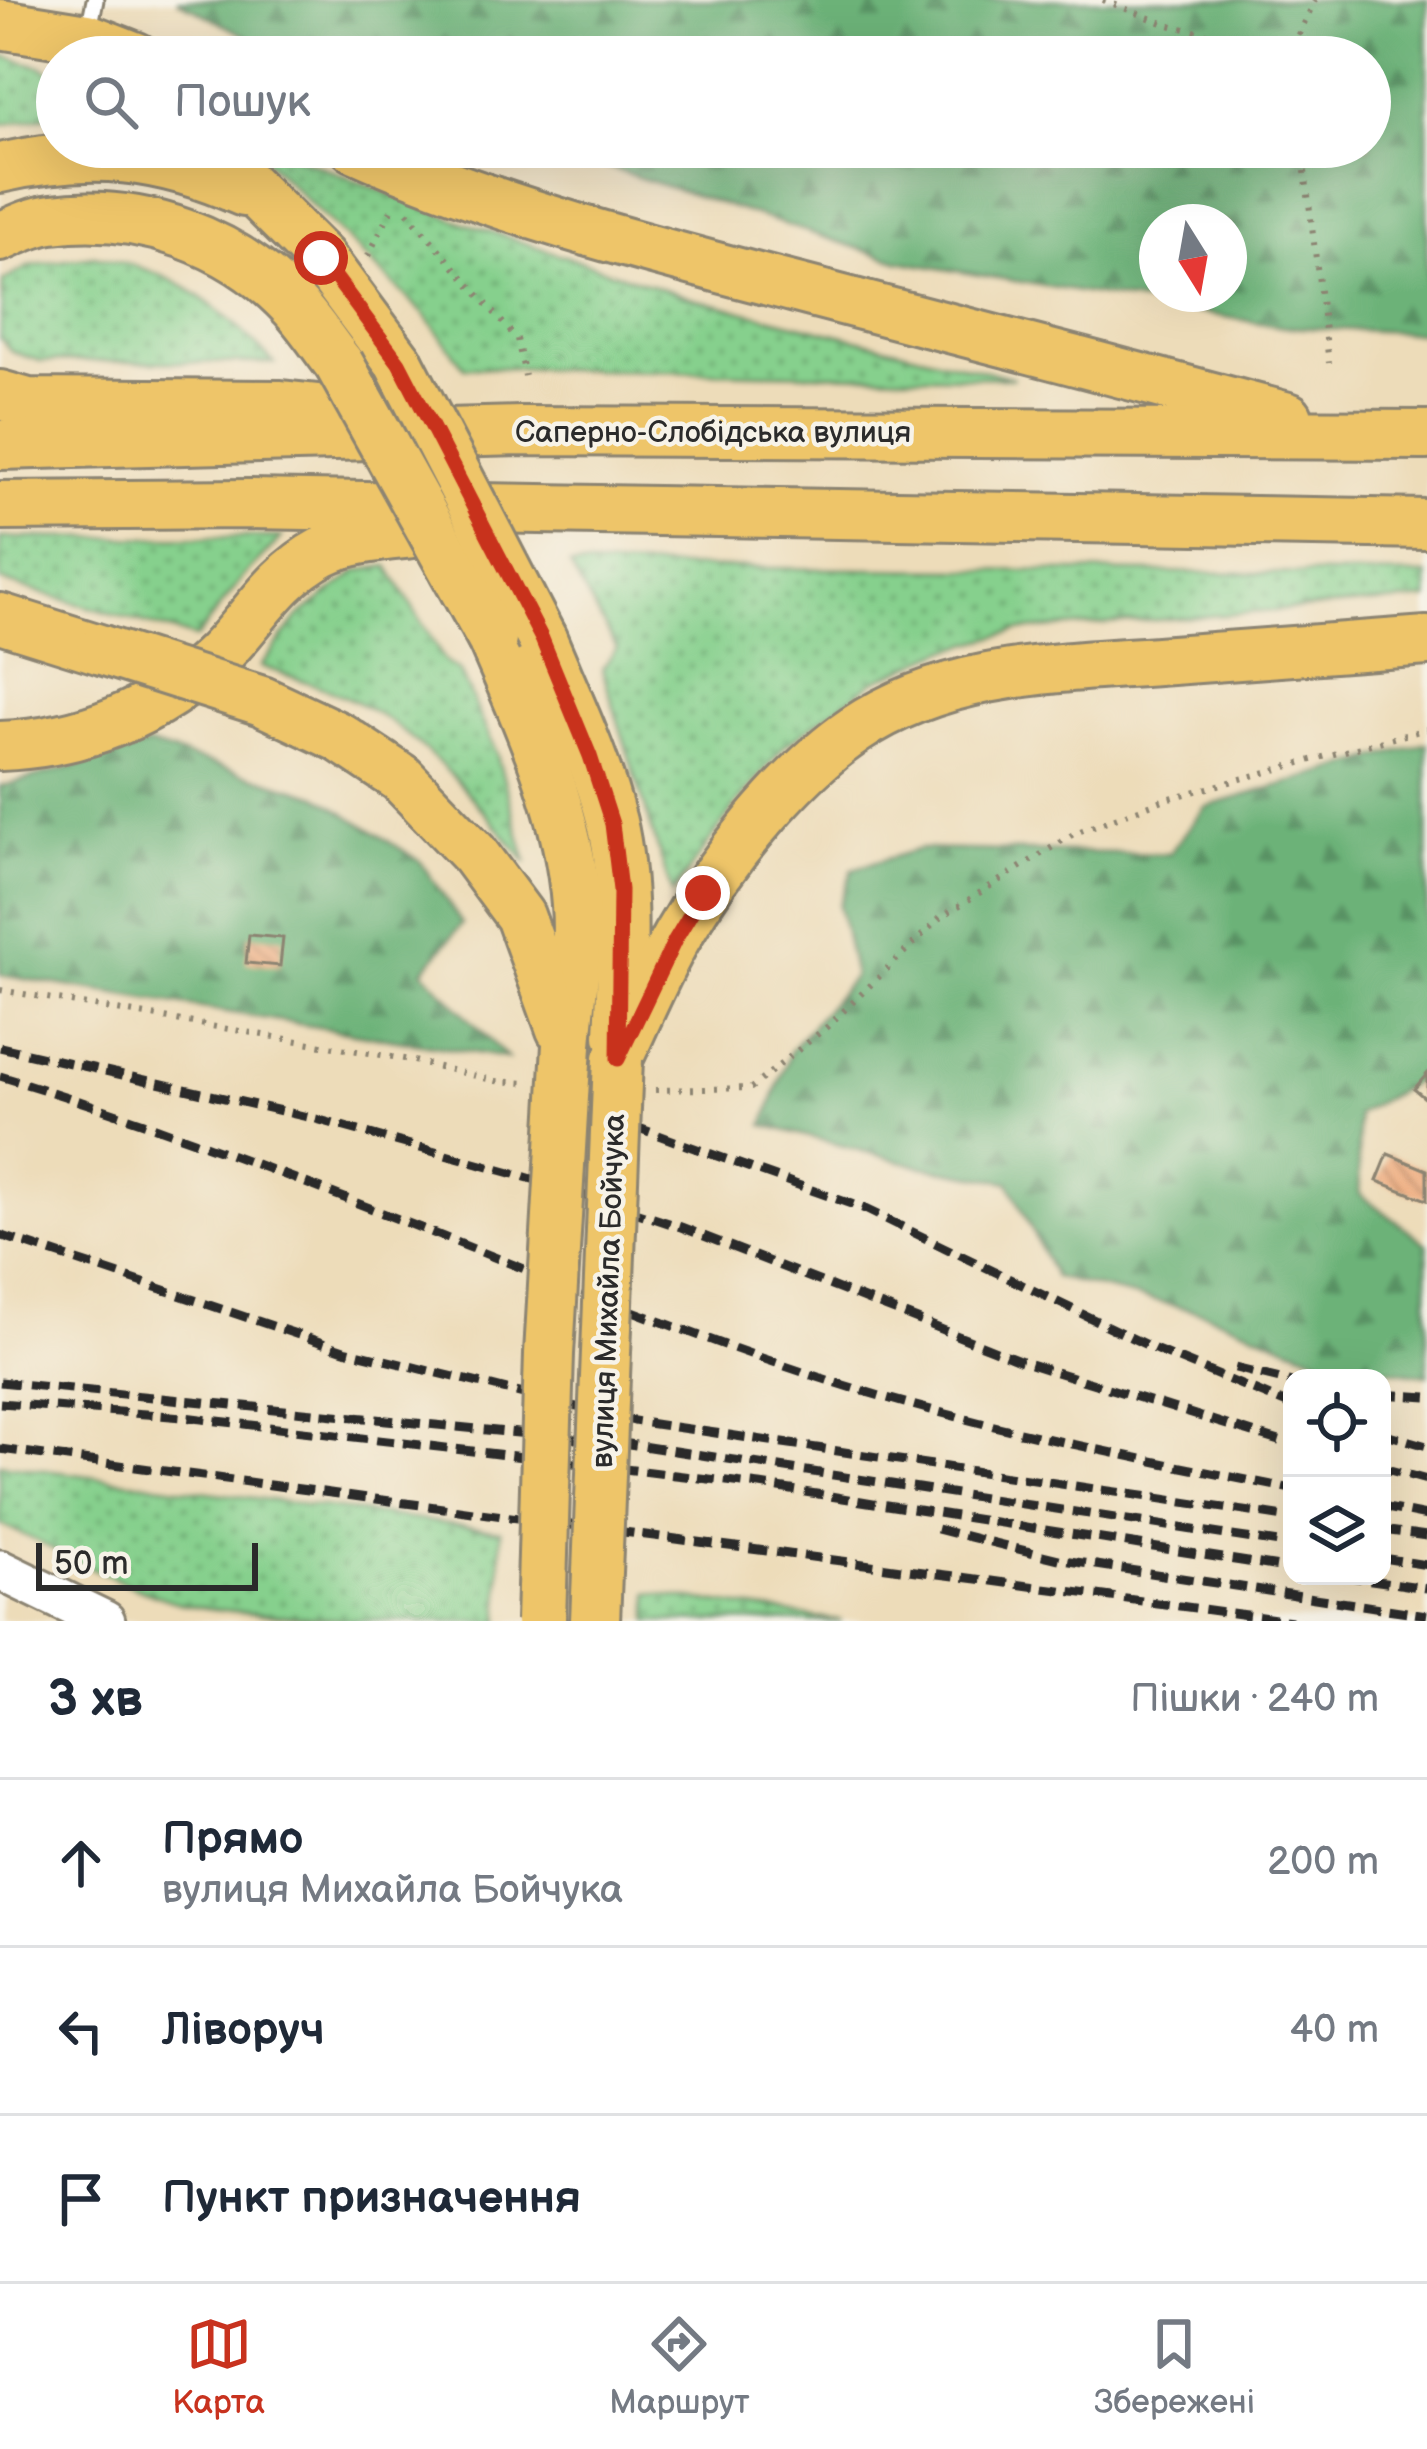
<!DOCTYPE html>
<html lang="uk">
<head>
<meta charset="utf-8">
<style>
	:root { --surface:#fff; --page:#f6f6f7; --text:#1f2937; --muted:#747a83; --line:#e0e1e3; --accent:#c8321e }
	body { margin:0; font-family:"Balsamiq Sans",sans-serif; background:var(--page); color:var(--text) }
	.controls { position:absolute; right:36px; bottom:36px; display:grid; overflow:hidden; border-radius:24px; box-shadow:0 12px 48px #0002 }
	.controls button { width:108px; height:108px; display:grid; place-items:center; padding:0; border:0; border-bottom:3px solid var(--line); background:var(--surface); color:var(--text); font:60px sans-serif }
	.compass { position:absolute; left:1139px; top:204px; width:108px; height:108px; border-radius:50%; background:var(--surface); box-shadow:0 12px 48px #0002; rotate:169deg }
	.scale { position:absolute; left:36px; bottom:30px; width:222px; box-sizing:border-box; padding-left:12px; border:6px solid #2b2b2b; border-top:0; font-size:33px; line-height:42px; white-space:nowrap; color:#2b2b2b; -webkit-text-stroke:9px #f7f3e8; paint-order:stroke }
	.stop { position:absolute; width:36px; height:36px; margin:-27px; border:9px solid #c8321e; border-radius:50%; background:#fff }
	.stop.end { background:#c8321e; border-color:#fff; box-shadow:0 3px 12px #0008 }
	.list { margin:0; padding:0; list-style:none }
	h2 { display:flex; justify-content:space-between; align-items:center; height:156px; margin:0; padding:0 48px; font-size:51px }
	h2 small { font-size:39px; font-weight:400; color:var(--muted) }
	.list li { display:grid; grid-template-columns:78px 1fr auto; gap:36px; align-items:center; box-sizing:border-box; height:168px; padding:0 48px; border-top:3px solid var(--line) }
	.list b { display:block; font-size:45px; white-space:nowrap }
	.list p { margin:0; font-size:39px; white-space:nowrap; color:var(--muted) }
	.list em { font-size:39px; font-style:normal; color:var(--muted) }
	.icon { flex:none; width:66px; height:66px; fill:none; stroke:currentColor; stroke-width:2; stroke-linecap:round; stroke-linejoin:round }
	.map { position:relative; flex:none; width:1427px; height:1621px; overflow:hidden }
	.search { position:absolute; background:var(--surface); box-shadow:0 12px 48px #0002; left:36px; right:36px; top:36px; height:132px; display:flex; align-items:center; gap:30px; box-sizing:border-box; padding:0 42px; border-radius:66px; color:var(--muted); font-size:45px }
	.sheet { height:660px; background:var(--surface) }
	nav { display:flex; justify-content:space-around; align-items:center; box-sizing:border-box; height:168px; border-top:3px solid var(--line); background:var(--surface); font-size:33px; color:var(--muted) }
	nav a { display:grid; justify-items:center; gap:6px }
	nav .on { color:var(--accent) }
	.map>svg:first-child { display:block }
</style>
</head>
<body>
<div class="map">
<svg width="1427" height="1621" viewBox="0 0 1427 1621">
	<defs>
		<pattern id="grass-dots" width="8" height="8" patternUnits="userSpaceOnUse" patternTransform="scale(3)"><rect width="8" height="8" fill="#86d08d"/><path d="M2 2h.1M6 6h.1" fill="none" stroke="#6ea973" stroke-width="1.8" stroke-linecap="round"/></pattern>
		<pattern id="forest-firs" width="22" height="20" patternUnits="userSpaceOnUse" patternTransform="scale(3)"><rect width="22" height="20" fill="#6cb278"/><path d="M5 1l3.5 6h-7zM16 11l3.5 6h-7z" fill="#599163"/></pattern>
		<pattern id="building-back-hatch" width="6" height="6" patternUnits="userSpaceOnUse" patternTransform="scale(3)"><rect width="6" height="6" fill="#efb084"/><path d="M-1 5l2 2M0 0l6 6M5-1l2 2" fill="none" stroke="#c28f6c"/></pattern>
	</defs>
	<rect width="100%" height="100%" fill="#f7f3e8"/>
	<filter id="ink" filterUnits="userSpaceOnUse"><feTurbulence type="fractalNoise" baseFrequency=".00833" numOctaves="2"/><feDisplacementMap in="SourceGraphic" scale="24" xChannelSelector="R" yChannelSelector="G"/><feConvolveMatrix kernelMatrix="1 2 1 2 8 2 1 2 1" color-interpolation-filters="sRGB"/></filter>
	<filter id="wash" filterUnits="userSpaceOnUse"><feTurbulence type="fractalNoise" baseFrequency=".004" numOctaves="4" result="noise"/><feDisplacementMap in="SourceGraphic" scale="48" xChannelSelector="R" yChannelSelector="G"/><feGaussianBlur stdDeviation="2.7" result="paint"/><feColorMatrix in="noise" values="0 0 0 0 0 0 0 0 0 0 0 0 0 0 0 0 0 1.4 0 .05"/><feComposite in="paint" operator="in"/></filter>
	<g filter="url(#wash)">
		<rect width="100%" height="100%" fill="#eddcb9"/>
		<g fill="url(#grass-dots)" stroke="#587e5c" stroke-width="3">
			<path d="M 0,55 L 42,67 L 57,76 L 57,115 L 0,125 Z"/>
			<path d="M 252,147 L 271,147 L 459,221 L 694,299 L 1014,378 L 464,367 L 426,316 Z"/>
			<path d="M 93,256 C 179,271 215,303 274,363 L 40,361 L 12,352 L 0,338 L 3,281 L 30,266 Z"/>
			<path d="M 282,537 L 243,577 L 196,638 L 0,581 L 0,538 Z"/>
			<path d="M 388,566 L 445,662 L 460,672 L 496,752 L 527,863 C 481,807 431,743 366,707 C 334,689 295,679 261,666 L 298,617 L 358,571 Z"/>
			<path d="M 570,566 L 1427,575 L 1427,599 L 1016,631 L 946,650 L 874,681 L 785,745 L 735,806 L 672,894 L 602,669 L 617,648 Z"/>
			<path d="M 0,1464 L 501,1531 L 500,1621 C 396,1621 287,1621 186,1605 C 120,1587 63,1552 0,1524 Z"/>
			<path d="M 649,1593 L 842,1621 L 649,1621 Z"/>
		</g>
		<g fill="url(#forest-firs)" stroke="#4c6e52" stroke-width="3" fill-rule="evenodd">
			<path d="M 177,0 L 1427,0 L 1427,333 L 1284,327 L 898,261 L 619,171 L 562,147 L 1370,147 L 1370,57 L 286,57 ZM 1157,222 L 1229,222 L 1229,294 L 1157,294 Z"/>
			<path d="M 1427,743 L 1427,1075 L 1357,1114 L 1360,1194 L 1427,1244 L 1427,1375 L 1331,1362 L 1205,1313 L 1054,1277 L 1009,1182 L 923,1167 L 764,1125 L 791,1050 L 854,976 L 839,905 L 853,869 L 920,849 L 1169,854 L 1205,807 Z"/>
			<path d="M 149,745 L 318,796 L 420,861 L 462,924 L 423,971 L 507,1058 L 0,975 L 0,787 Z"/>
		</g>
		<g id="blocks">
			<g fill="url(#building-back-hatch)">
				<path d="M 249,935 L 283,938 L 280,966 L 246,963 Z"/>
				<path d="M 1427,1074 L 1427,1100 L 1414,1089 Z"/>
				<path d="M 1388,1154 L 1427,1170 L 1427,1200 L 1377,1181 Z"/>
			</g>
		</g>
	</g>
	<g filter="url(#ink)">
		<use href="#blocks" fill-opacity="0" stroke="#8c8472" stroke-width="3"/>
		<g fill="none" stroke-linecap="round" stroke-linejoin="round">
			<defs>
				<path id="service" d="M 89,29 L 95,0"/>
				<path id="tertiary" d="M 0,1570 L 105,1621"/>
				<g id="primary">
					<path d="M 0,24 L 87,38 L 136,57"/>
					<path d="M 209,147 L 321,258 L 399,363"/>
					<path d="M 354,147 C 497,211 653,251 804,290 C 965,332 1127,374 1288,417"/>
					<path d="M 0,168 C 90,148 160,154 244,192"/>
					<path d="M 0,237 C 16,230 34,221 52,219 C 140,207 234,241 294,306 C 310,323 324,345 339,364"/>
					<path d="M 0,395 L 28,403 L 281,405 L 355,413"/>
					<path d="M 0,445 L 521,431 L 1427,435"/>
					<path d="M 0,506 L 250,504 L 1427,524"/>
					<path d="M 0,618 L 102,650"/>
					<path d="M 492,639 C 529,724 569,811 576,905 C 580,950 570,1000 567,1045"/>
					<path d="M 542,639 C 567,699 596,759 612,822 C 628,890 622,967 619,1036"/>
					<path d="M 339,737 L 401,778 L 474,854 L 520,916 L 561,1029"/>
					<path d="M 0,746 C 81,743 158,713 217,656 C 253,620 275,577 322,552 C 353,536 396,536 431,531"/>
					<path d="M 618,1059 C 637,1018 655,975 677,936 C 718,865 787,776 855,730 C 948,667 1065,668 1172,660 C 1257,654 1342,647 1427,641"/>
				</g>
			</defs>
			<use href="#service" stroke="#8c8472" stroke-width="21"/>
			<use href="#tertiary" stroke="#8c8472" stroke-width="45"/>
			<use href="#primary" stroke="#8c8472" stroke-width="54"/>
			<g stroke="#8c8472" stroke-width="6" stroke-dasharray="3 9" stroke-linecap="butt">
				<path d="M 1103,0 L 1165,24 L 1290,54 L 1315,0"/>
				<path d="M 1302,147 L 1329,363"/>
				<path d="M 407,212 L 517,339 L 525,376"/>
				<path d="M 368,256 L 395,203"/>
				<path d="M 0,990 L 410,1060 L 496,1081 L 528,1083"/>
				<path d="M 655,1090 L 751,1088 L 828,1026 L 941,917 L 1075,833 L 1163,800 L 1427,729"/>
			</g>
			<use href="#service" stroke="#fff" stroke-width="15"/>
			<use href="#tertiary" stroke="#fff" stroke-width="39"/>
			<use href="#primary" stroke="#eec569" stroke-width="48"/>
			<g stroke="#2b2b2b" stroke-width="9" stroke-dasharray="18 9" stroke-linecap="butt">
				<path d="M 0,1047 L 316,1119 L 536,1180 L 681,1227 L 1027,1363 L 1292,1445"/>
				<path d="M 0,1076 C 266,1156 519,1275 782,1365 C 947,1422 1121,1455 1292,1489"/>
				<path d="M 633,1126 L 865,1209 L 1159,1351 L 1292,1406"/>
				<path d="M 0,1235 L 344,1350 L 634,1421 L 1292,1518"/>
				<path d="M 1235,1368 L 1292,1382"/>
				<path d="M 0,1382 L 629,1444 L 1292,1545"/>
				<path d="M 1382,1394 L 1427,1397"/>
				<path d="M 0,1403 L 184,1417 L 760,1485 L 1292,1569"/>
				<path d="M 1382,1433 L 1427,1446"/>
				<path d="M 0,1449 L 1292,1621"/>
				<path d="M 1382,1468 L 1427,1480"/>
				<path d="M 1382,1507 L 1427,1516"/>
				<path d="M 937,1529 L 1063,1560 L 1427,1615"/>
				<path d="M 1382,1530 L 1427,1536"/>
				<path d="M 1382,1558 L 1427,1565"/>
				<path d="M 1343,1576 L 1427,1588"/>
			</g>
			<defs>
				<g id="primary-bridge">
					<path d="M 399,363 L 542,639"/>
					<path d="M 339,364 L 492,639"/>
					<path d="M 102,650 L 262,701 L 339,737"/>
					<path d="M 541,1621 L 549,1354 L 567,1045"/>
					<path d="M 595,1621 L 618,1059"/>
				</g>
			</defs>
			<use href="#primary-bridge" stroke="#8c8472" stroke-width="54" stroke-linecap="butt"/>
			<use href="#primary-bridge" stroke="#eec569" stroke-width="48"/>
		</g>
	</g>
	<g fill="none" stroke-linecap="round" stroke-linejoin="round" filter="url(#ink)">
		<path stroke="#c8321e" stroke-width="15" d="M 321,258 L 399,363 L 542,639 L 590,756 L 612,824 L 620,890 L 618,1059 L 675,940 L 703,893"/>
	</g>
	<g text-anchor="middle" stroke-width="9" stroke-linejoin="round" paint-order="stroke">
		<g font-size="30" fill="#2b2b2b" stroke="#f7f3e8">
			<text x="713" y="442">Саперно-Слобідська вулиця</text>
			<text transform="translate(608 1291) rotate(-88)" y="10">вулиця Михайла Бойчука</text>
		</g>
	</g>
</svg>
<div class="controls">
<button><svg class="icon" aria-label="locate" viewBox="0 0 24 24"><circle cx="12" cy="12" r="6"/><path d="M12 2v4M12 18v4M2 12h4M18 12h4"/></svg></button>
<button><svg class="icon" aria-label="layers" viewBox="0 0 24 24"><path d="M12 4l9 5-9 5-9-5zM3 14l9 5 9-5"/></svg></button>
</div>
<svg class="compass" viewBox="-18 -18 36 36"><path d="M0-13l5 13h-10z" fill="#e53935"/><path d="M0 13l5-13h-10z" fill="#747a83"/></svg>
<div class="scale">50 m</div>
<div class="stop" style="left:321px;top:258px"></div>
<div class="stop end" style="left:703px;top:893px"></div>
<div class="search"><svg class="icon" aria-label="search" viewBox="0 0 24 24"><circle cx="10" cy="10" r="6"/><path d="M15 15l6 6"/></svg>Пошук</div>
</div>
<section class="sheet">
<h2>3 хв<small>Пішки · 240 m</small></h2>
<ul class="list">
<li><svg class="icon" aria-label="ahead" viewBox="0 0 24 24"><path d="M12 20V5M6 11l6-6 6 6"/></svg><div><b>Прямо</b><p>вулиця Михайла Бойчука</p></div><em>200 m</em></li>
<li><svg class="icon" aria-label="left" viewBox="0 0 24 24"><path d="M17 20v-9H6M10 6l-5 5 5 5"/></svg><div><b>Ліворуч</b></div><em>40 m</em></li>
<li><svg class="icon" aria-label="arrive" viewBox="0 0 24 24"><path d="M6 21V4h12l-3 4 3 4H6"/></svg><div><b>Пункт призначення</b></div></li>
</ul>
</section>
<nav>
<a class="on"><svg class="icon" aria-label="map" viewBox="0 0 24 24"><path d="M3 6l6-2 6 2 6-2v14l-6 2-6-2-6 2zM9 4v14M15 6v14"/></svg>Карта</a>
<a><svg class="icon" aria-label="directions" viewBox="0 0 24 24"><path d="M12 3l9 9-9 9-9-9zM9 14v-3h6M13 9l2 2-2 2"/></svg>Маршрут</a>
<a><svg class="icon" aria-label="saved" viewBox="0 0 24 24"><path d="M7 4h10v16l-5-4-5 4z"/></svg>Збережені</a>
</nav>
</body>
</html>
